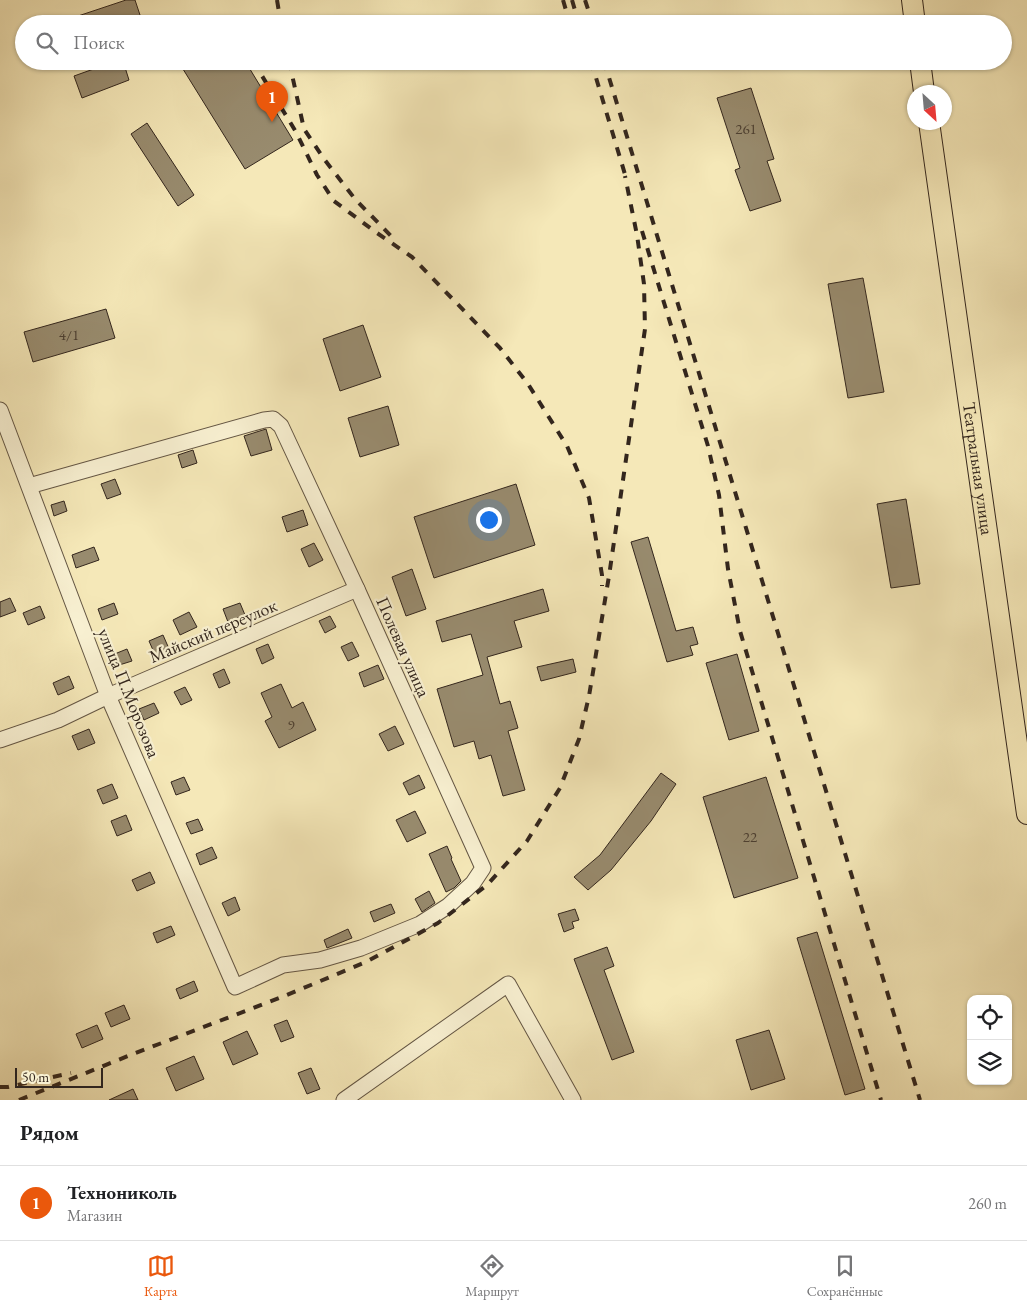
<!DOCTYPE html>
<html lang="ru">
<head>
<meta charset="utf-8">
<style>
	:root { --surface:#fff; --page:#f6f6f6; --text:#202124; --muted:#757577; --line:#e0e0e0; --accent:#ea580c }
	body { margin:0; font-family:"EB Garamond",serif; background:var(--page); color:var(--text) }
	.controls { position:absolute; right:15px; bottom:15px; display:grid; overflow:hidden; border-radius:10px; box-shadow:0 1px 4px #0004 }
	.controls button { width:45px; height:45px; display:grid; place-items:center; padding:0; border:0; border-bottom:1px solid var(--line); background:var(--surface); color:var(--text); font:25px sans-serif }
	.compass { position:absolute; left:907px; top:85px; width:45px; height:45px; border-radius:50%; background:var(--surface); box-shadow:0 1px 4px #0004; rotate:154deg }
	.scale { position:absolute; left:15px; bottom:12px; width:88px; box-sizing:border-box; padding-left:5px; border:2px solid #33261d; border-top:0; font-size:14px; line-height:18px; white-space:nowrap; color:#33261d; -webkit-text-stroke:4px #f8f0d1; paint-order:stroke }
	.you { position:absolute; left:488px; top:519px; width:18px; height:18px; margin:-12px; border:4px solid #fff; border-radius:50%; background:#1a73e8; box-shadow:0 0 0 8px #1a73e833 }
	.badge { display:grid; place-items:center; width:32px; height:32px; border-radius:50%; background:var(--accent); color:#fff; font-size:16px; font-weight:700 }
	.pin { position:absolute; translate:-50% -41px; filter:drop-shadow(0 1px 2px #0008) }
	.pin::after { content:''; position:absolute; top:26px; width:18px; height:15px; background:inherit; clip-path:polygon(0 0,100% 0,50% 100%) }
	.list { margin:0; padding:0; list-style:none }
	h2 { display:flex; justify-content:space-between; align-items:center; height:65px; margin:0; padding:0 20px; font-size:21px }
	h2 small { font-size:16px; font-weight:400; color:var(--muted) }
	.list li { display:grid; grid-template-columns:32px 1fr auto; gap:15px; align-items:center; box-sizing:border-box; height:75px; padding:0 20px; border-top:1px solid var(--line) }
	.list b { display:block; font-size:19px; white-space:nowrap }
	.list p { margin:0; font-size:16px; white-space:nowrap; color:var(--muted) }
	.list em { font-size:16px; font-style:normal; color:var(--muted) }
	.icon { flex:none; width:28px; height:28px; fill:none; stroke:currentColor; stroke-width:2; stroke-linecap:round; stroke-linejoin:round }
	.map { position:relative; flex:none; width:1027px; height:1100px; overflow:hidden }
	.search { position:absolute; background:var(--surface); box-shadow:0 1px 4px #0004; left:15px; right:15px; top:15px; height:55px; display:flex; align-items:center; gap:12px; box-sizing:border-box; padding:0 18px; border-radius:28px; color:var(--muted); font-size:19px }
	.sheet { height:140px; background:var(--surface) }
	nav { display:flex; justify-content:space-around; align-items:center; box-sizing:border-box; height:70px; border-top:1px solid var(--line); background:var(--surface); font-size:14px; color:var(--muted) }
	nav a { display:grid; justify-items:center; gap:2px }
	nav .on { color:var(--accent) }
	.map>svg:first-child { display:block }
</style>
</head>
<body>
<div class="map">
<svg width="1027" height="1100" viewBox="0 0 1027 1100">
	<rect width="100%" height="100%" fill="#f5e8b8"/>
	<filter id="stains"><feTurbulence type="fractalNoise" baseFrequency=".004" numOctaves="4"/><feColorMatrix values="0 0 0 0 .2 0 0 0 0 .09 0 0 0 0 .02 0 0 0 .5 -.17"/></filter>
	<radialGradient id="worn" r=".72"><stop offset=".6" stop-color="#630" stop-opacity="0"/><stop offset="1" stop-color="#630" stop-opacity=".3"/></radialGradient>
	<g fill="#988b6e" stroke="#33261d">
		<path d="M 126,0 L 135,0 L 142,21 L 133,24 L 61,24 L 60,22 Z"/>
		<path d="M 116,61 L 123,61 L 129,80 L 82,98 L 74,76 Z"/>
		<path d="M 178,61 L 245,61 L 293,140 L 245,169 Z"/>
		<path d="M 751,88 L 774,159 L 767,161 L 781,201 L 750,211 L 735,170 L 740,168 L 717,98 Z"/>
		<path d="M 147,123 L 194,195 L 178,206 L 131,134 Z"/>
		<path d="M 863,278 L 884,392 L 848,398 L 828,284 Z"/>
		<path d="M 106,309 L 115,338 L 33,362 L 24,332 Z"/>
		<path d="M 363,325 L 381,377 L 340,391 L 323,339 Z"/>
		<path d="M 388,406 L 399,445 L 360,457 L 348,418 Z"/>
		<path d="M 266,429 L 272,450 L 251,456 L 244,436 Z"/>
		<path d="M 193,450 L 197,463 L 182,468 L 178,455 Z"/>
		<path d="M 115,479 L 121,494 L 107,499 L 101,484 Z"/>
		<path d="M 516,484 L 535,545 L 434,578 L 414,517 Z"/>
		<path d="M 906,499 L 920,584 L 891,588 L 877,504 Z"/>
		<path d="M 64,501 L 67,511 L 54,516 L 51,505 Z"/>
		<path d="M 303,510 L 308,525 L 287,532 L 282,517 Z"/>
		<path d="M 648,537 L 676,631 L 693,627 L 698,644 L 690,646 L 693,655 L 667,662 L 631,542 Z"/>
		<path d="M 314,543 L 323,560 L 309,567 L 301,549 Z"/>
		<path d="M 94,547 L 99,560 L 76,568 L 72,555 Z"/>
		<path d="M 412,569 L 426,609 L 406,616 L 392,577 Z"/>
		<path d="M 543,589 L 549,611 L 514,621 L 522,647 L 487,657 L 500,704 L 510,701 L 518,728 L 508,731 L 525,790 L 503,796 L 491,755 L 479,759 L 474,741 L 454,747 L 437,689 L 483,675 L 471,634 L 442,642 L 436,621 Z"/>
		<path d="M 10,598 L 16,611 L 0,617 L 0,602 Z"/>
		<path d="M 114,603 L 118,614 L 102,620 L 98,609 Z"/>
		<path d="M 240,603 L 245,615 L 228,622 L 223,609 Z"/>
		<path d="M 40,606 L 45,618 L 28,625 L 23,613 Z"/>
		<path d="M 189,612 L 197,627 L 180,635 L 173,620 Z"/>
		<path d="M 330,616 L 336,627 L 325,633 L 319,621 Z"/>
		<path d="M 163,635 L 170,651 L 156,657 L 149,641 Z"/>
		<path d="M 352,642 L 359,656 L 348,661 L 341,647 Z"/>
		<path d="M 268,644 L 274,658 L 262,664 L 256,649 Z"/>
		<path d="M 127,649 L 132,661 L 116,666 L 112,655 Z"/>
		<path d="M 737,654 L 759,731 L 729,740 L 706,663 Z"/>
		<path d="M 573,659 L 576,672 L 541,681 L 537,667 Z"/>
		<path d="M 378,665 L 384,679 L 364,687 L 359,673 Z"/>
		<path d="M 224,669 L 230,683 L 219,688 L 213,674 Z"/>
		<path d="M 69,676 L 74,688 L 58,695 L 53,683 Z"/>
		<path d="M 281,684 L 292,708 L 303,702 L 316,730 L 279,748 L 265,721 L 272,717 L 261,693 Z"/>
		<path d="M 185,687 L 192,700 L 181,705 L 174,692 Z"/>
		<path d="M 154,703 L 159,713 L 144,720 L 139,709 Z"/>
		<path d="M 395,726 L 404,744 L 388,751 L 379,734 Z"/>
		<path d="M 89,729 L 95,743 L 78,750 L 72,736 Z"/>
		<path d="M 661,773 L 676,784 L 651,821 L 611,870 L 588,890 L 574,877 L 600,855 Z"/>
		<path d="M 419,775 L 425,788 L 409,795 L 403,783 Z"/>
		<path d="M 184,777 L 190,790 L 176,795 L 171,782 Z"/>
		<path d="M 766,777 L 798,878 L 734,898 L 703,797 Z"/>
		<path d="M 112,784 L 118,798 L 103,804 L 97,790 Z"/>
		<path d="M 415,811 L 426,833 L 407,842 L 396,820 Z"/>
		<path d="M 126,815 L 132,830 L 117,836 L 111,821 Z"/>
		<path d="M 198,819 L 203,830 L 191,834 L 186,823 Z"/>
		<path d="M 447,846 L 452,858 L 451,859 L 461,881 L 454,888 L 446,892 L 429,854 Z"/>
		<path d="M 212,847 L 217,858 L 200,865 L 196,854 Z"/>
		<path d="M 150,872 L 155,883 L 137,891 L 132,880 Z"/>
		<path d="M 429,891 L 435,903 L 422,912 L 415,899 Z"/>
		<path d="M 235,897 L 240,910 L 228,916 L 222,903 Z"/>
		<path d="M 391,904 L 395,913 L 374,922 L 370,912 Z"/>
		<path d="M 575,909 L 579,920 L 572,922 L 574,928 L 564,932 L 558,914 Z"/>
		<path d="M 171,926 L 175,935 L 157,943 L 153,933 Z"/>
		<path d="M 348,929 L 352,938 L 327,948 L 324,940 Z"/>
		<path d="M 817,932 L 865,1089 L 845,1095 L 797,938 Z"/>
		<path d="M 607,947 L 614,966 L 604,970 L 634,1052 L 612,1060 L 574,959 Z"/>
		<path d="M 194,981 L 198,991 L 180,999 L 176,989 Z"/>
		<path d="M 124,1005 L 130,1019 L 111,1027 L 105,1013 Z"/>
		<path d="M 287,1020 L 294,1037 L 281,1042 L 274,1025 Z"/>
		<path d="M 97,1025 L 103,1039 L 82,1048 L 76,1034 Z"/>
		<path d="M 769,1030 L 785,1079 L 751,1090 L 736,1040 Z"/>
		<path d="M 247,1031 L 258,1054 L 233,1065 L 223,1042 Z"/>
		<path d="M 194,1056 L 204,1079 L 176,1091 L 166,1068 Z"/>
		<path d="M 311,1068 L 320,1089 L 307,1094 L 298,1073 Z"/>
		<path d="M 133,1089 L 138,1100 L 109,1100 Z"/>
	</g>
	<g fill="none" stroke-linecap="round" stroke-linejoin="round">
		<defs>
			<g id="minor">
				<path d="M 0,410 L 108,696 L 235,987 L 283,965 L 320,960 L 361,948 L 420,924 L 448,906 L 473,883 L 483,868 L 357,589 L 281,426 L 273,419 L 264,420 L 29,486"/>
				<path d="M 0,740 L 58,720 L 108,696 L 357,589"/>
				<path d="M 344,1100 L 508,984 L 573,1100"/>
			</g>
			<g id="major">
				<path d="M 912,0 L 915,24"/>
				<path d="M 920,61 L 924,92"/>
				<path id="s1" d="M 929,122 L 1027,814"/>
			</g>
		</defs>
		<use href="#minor" stroke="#645644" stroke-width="17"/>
		<use href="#major" stroke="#33261d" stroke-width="22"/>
		<use href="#minor" stroke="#f8f0d1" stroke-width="15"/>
		<use href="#major" stroke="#f5e8b8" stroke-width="20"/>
		<g stroke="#33261d" stroke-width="4" stroke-dasharray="9 9" stroke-linecap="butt">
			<path d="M 277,0 L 281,24"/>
			<path d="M 563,0 L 570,24"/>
			<path d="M 572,0 L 579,24"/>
			<path d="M 585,0 L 593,24"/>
			<path d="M 229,21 L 231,24"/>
			<path d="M 253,61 L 296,132 L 317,175 L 334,201 L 377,233 L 412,257 L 500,348 L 528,384 L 567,446 L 589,498 L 602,575 L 602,586"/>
			<path d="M 289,61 L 304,129 L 324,159 L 355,199 L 394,239"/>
			<path d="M 591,61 L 627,181"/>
			<path d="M 604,61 L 920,1100"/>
			<path d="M 642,231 L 708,446 L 719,495 L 728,569 L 740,631 L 881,1100"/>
			<path d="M 0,1087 L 8,1087 L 71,1073"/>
			<path d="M 19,1100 L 133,1054 L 282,997 L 366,962 L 438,923 L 487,885 L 527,841 L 560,788 L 579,739 L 589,696 L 609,576 L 645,329 L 644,284 L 637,235 L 625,176"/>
		</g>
	</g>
	<g text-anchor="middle" stroke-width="4.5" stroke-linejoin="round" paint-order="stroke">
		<g font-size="15" fill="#4c3f31">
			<text x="746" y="134">261</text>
			<text x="69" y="340">4/1</text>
			<text x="291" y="730">9</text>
			<text x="750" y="842">22</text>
		</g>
		<g font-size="18" fill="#33261d" stroke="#f8f0d1">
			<text dy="6" stroke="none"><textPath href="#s1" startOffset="350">Театральная улица</textPath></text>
			<text transform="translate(213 631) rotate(-23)" y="6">Майский переулок</text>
			<text transform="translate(403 647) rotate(66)" y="6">Полевая улица</text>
			<text transform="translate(129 693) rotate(68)" y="6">улица П.Морозова</text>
		</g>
	</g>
	<rect width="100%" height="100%" filter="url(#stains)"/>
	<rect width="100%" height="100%" fill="url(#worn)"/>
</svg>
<div class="controls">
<button><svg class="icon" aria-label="locate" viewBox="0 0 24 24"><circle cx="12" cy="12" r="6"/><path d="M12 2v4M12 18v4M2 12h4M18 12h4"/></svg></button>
<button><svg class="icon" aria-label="layers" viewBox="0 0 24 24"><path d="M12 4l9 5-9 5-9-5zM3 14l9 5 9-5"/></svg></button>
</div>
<svg class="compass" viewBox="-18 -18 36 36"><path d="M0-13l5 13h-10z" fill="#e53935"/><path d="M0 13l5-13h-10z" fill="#757577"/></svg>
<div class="scale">50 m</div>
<div class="you"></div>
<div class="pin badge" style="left:272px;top:122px">1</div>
<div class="search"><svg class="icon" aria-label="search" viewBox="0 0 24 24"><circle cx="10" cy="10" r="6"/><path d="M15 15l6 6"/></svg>Поиск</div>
</div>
<section class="sheet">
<h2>Рядом<small></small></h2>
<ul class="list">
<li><span class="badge">1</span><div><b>Технониколь</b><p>Магазин</p></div><em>260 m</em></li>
</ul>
</section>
<nav>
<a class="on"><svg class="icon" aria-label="map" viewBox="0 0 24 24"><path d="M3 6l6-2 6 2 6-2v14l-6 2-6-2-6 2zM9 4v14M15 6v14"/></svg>Карта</a>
<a><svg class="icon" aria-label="directions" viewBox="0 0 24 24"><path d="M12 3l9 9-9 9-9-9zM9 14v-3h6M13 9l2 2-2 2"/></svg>Маршрут</a>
<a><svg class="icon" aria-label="saved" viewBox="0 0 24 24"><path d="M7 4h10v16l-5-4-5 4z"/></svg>Сохранённые</a>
</nav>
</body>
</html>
